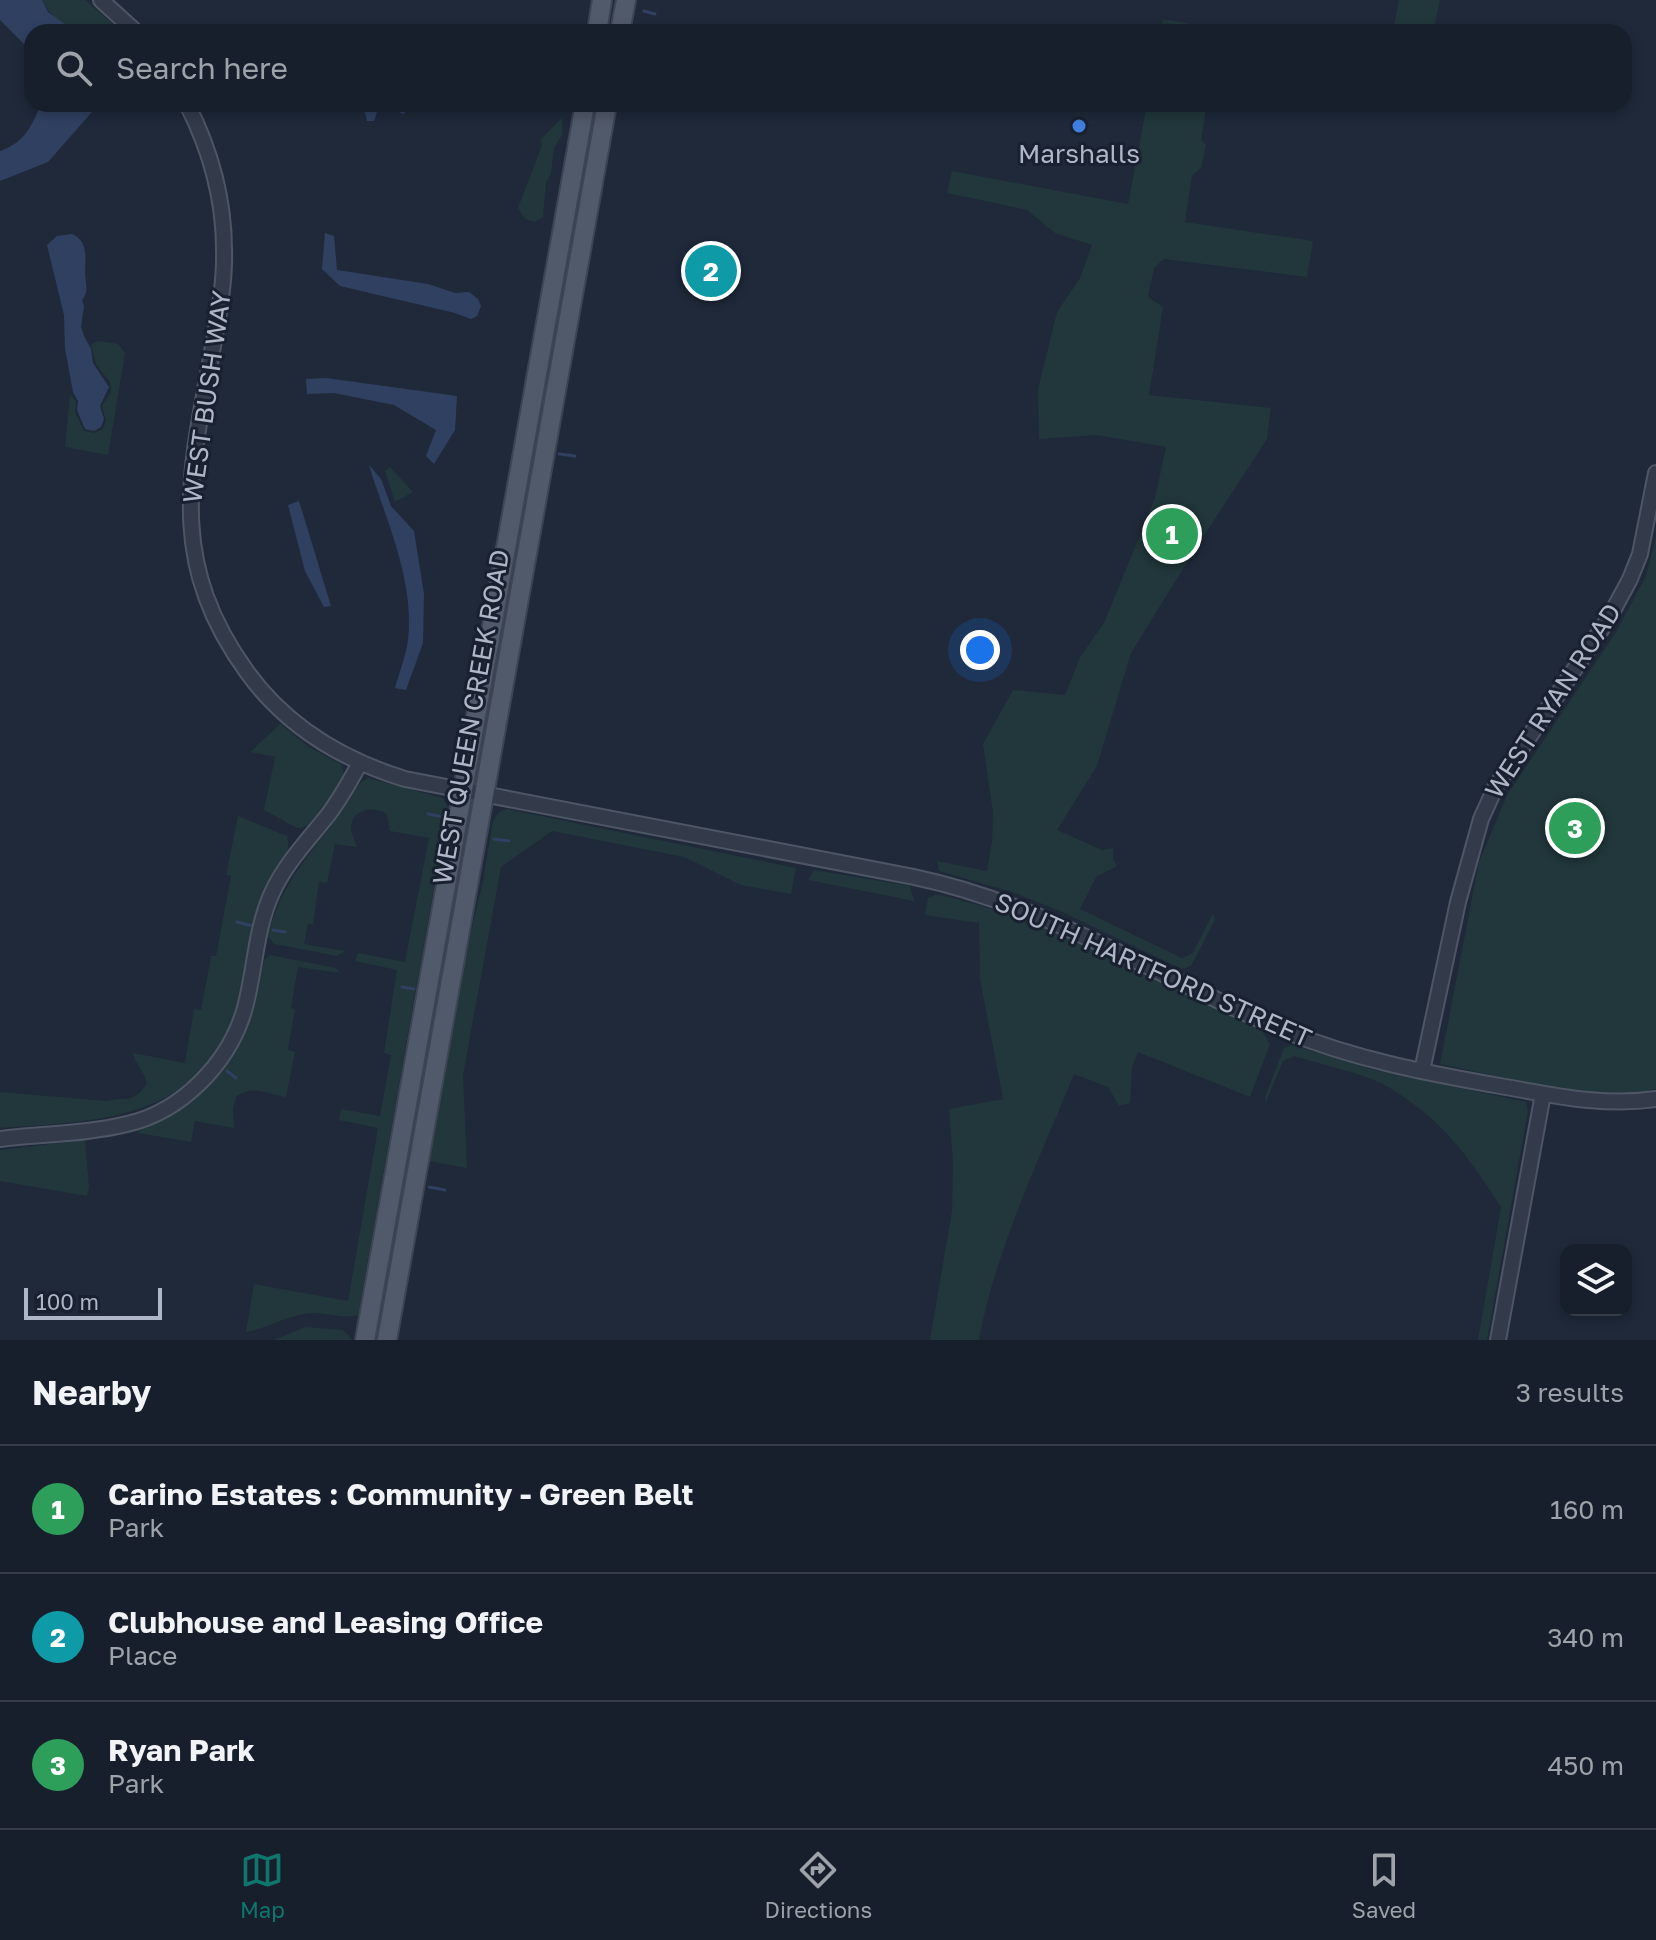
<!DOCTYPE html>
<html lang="en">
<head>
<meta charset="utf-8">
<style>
	:root { --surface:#171f2c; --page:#202734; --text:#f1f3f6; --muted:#9ea2a9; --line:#363d48; --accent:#0f766e }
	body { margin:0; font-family:"Golos Text",sans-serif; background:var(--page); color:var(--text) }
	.controls { position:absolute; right:24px; bottom:24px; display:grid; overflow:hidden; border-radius:16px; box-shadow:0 4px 12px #0003 }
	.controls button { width:72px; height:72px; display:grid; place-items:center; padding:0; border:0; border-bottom:2px solid var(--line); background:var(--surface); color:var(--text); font:40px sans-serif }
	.scale { position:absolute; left:24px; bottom:20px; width:138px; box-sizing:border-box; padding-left:8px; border:4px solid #aeb6c7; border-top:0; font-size:22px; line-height:28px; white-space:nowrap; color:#aeb6c7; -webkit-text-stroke:6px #19202f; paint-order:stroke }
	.you { position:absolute; left:980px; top:650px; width:28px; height:28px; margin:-20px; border:6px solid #fff; border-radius:50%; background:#1a73e8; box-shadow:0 0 0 12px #1a73e833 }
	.badge { display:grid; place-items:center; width:52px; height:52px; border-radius:50%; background:var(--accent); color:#fff; font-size:26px; font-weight:700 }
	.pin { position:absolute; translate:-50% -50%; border:4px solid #fff; box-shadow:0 2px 8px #0006 }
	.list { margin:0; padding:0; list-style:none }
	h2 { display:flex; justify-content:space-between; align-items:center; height:104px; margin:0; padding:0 32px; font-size:34px }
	h2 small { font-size:26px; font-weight:400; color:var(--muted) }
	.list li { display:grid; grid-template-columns:52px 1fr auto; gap:24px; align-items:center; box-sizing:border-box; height:128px; padding:0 32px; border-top:2px solid var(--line) }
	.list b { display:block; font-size:30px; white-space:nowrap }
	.list p { margin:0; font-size:26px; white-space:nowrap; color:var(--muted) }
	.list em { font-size:26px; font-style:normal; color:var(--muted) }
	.icon { flex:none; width:44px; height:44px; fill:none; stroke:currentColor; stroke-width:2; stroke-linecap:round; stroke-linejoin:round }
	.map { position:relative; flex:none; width:1656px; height:1340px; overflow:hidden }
	.search { position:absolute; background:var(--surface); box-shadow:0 4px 12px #0003; left:24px; right:24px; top:24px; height:88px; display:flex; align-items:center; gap:20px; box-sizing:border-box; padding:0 28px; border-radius:24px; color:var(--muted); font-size:30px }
	.sheet { height:488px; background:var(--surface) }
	nav { display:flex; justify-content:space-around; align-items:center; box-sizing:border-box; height:112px; border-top:2px solid var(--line); background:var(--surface); font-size:22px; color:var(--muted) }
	nav a { display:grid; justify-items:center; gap:4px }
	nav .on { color:var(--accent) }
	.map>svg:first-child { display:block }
</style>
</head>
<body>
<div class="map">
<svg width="1656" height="1340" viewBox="0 0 1656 1340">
	<rect width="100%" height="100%" fill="#1f293a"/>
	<g fill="#21373b">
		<path d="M 42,0 L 85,0 L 122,32 C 85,32 62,37 42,0 Z"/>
		<path d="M 1399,0 L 1440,0 L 1433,32 L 1393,32 Z"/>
		<path d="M 1163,19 L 1236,32 L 1160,32 Z"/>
		<path d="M 1147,104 L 1207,104 L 1201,140 L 1206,145 L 1201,168 L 1192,176 L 1185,222 L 1313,241 L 1307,277 L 1164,259 L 1154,268 L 1148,297 L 1163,307 L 1149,395 L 1271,408 L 1267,439 L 1194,551 L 1131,653 L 1097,766 L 1057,830 L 1102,850 L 1113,848 L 1113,859 L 1117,866 L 1096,877 L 1080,909 L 1182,958 L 1193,953 L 1213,913 L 1215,920 L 1191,966 L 1182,969 L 1060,911 L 1012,892 L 939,871 L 937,861 L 987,871 L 992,841 L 993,812 L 983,744 L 1013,690 L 1065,695 L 1080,657 L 1104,623 L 1155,498 L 1166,447 L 1097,435 L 1039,439 L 1038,389 L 1057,312 L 1080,278 L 1092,245 L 1055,233 L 1027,210 L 947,193 L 952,171 L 1128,204 Z"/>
		<path d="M 562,118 L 562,135 L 554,148 L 551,173 L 546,183 L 543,217 L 535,222 L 525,219 L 518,208 L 542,145 L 540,140 Z"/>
		<path d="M 98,341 L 118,344 L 125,353 L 108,455 L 65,447 L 70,394 L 76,402 L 75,412 L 84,431 L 94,433 L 103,429 L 106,421 L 102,406 L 111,392 L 110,382 L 96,364 L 91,345 Z"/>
		<path d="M 390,467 L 413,492 L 395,502 L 385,471 Z"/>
		<path d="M 1656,537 L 1656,1089 C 1593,1104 1504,1077 1440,1064 L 1479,862 L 1507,795 L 1616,632 L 1646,576 Z"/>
		<path d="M 280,724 L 309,747 L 341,764 L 344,774 L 328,801 L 307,826 L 297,828 L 264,810 L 275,757 L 250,752 Z"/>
		<path d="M 368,778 L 443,798 L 448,808 L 358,1315 C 342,1319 329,1313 313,1313 C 292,1313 269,1328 246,1332 L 254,1284 L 348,1301 L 378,1128 L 339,1120 L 341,1109 L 380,1116 L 391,1055 L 384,1053 L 397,970 L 355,961 L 358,953 L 405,962 L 429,838 L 390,831 L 387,814 C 374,806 352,808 351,828 C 351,834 355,841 357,847 L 335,844 L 327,883 L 319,882 L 313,924 L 308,924 L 304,944 L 345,951 L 337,956 L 274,944 L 268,936 C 283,877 312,854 345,807 C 352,797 356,783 368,778 Z"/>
		<path d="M 507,809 L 796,868 L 791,894 L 741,885 L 684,857 L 552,831 L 501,867 L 463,1075 L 467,1168 L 428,1161 L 462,969 L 483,881 L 493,821 L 499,812 Z"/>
		<path d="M 238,816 L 287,836 C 287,840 289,844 288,848 C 287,855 279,862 275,869 C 266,884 258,901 254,919 C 246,950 244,983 234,1014 C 197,1122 95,1121 0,1128 L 0,1092 L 107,1101 C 127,1096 135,1104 147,1083 C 144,1071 136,1065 133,1053 L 185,1063 L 194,1009 L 201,1010 L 211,956 L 216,956 L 231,876 L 226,875 Z"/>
		<path d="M 814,870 L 910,886 L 914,901 L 808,880 Z"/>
		<path d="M 937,894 C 1053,921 1157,980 1263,1032 L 1270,1044 L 1250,1097 L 1138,1052 L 1132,1067 L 1130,1103 L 1119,1106 L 1108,1087 L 1074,1074 C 1040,1158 995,1251 979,1340 L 930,1340 L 952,1211 L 953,1162 L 949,1109 L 1003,1099 L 980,979 L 979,923 L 925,915 L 928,898 Z"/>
		<path d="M 270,955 L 336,968 L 340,973 L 298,967 L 291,1008 L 295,1009 L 288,1050 L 295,1052 L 286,1097 C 267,1094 253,1084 236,1097 L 233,1109 L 234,1128 L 195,1121 L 191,1142 L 138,1133 L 144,1127 C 225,1093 248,1042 264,960 Z"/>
		<path d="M 1292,1045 L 1374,1070 L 1526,1102 L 1528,1111 L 1487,1340 L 1478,1340 L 1501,1207 C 1468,1156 1442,1119 1388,1087 C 1367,1074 1319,1064 1294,1056 L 1283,1061 L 1266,1102 L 1265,1097 L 1284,1048 Z"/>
		<path d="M 85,1140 L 89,1187 L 87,1196 L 0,1181 L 0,1150 Z"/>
		<path d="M 305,1327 L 343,1330 L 353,1340 L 274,1340 Z"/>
	</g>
	<g fill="#304061">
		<path d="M 0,0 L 42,0 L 48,12 L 76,32 L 32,32 L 32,52 L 0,20 Z"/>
		<path d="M 41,104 L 99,104 L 48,162 L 0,181 L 0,151 C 24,143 32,126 41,104 Z"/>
		<path d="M 363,104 L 410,104 L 410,109 L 403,114 L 393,109 L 377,112 L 374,121 L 367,121 Z"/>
		<path d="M 325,233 L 334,236 L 337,270 L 428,284 L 455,293 L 469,292 L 478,299 L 481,306 L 477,316 L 471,319 L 455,313 L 340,286 L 322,269 Z"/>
		<path d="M 72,234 C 89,241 85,260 85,275 C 86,285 89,292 82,300 L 84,306 L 81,327 L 84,336 L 91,349 L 93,363 L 109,387 L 100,406 L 104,419 L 101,427 L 94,431 L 85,429 L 77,410 L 78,401 L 73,392 L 65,349 L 64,315 L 47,245 L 57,236 Z"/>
		<path d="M 326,378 L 457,396 L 455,430 L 434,464 L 426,456 L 436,430 L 394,405 L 334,393 L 307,394 L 306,379 Z"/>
		<path d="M 369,465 L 381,479 L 391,506 L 414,531 L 424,594 L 423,643 L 406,690 L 395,688 C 399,673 406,656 408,640 C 415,580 386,521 369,465 Z"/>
		<path d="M 299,501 L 331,606 L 324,607 L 305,571 L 288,505 Z"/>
	</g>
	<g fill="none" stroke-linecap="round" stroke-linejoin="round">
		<g stroke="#304061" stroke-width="3">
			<path d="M 644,11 L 655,14"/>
			<path d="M 559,454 L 575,456"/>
			<path d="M 428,814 L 444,817"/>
			<path d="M 494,839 L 509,841"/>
			<path d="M 237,922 L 253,926"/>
			<path d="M 273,930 L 285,932"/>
			<path d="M 402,987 L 414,989"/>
			<path d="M 227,1071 L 236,1078"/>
			<path d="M 429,1187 L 445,1190"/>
		</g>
		<defs>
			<g id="tertiary">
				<path d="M 101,0 L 136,32"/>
				<path d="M 187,104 C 210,149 224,199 224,250 C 225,287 217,322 211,358 C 188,479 169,564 247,672 C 286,726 343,760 405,779 L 914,877 C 1047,905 1160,978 1283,1030 C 1353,1059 1426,1073 1500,1086 C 1552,1095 1603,1107 1656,1099"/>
				<path d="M 1422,1071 L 1458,902 L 1481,819 L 1496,786 L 1609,618 L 1630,579 L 1640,554 L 1656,473"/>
				<path d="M 0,1139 C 42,1134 86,1134 127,1124 C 181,1112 228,1064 244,1011 C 255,973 255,930 272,893 C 285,864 308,840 328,815 C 341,798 350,781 360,763"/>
				<path d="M 1498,1340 L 1543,1094"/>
			</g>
			<g id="primary">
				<path d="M 597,32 L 602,0"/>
				<path d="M 620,32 L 626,0"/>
				<path d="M 365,1340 L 585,104"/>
				<path d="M 387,1340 L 607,104"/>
			</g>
		</defs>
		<use href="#tertiary" stroke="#4e5665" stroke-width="18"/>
		<use href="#primary" stroke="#3d4454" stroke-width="22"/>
		<use href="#tertiary" stroke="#333b4b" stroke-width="14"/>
		<use href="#primary" stroke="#515a6b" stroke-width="18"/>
	</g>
	<circle fill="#3f7fe0" stroke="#19202f" stroke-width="3" cx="1079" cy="126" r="8"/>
	<g text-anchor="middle" stroke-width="6" stroke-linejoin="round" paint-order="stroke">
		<g font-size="26" fill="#aeb6c7" stroke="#19202f">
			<text x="1079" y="163">Marshalls</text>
		</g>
		<g font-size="26" fill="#aeb6c7" stroke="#19202f">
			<text transform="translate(207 397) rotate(-82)" y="9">WEST BUSH WAY</text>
			<text transform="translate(1553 701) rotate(-57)" y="9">WEST RYAN ROAD</text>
			<text transform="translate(471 717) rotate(-80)" y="9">WEST QUEEN CREEK ROAD</text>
			<text transform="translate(1153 970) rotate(24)" y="9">SOUTH HARTFORD STREET</text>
		</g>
	</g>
</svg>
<div class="controls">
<button><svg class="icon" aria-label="layers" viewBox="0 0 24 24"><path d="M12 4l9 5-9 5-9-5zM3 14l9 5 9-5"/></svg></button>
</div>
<div class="scale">100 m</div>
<div class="you"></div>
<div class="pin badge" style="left:1172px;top:534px;background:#2e9e5b">1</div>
<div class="pin badge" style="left:711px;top:271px;background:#0f9aa8">2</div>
<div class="pin badge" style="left:1575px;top:828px;background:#2e9e5b">3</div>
<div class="search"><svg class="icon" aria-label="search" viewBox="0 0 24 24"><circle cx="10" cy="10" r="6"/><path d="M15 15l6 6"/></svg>Search here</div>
</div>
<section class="sheet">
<h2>Nearby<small>3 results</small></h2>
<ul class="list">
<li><span class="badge" style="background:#2e9e5b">1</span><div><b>Carino Estates : Community - Green Belt</b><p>Park</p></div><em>160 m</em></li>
<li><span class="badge" style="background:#0f9aa8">2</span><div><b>Clubhouse and Leasing Office</b><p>Place</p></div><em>340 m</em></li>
<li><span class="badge" style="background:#2e9e5b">3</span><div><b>Ryan Park</b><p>Park</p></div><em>450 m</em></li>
</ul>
</section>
<nav>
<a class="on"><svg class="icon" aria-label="map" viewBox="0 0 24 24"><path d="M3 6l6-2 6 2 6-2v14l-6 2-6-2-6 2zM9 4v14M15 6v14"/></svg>Map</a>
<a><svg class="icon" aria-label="directions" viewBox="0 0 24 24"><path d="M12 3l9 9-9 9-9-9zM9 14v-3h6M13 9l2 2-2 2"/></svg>Directions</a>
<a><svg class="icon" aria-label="saved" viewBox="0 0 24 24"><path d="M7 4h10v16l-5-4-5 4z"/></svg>Saved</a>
</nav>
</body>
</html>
